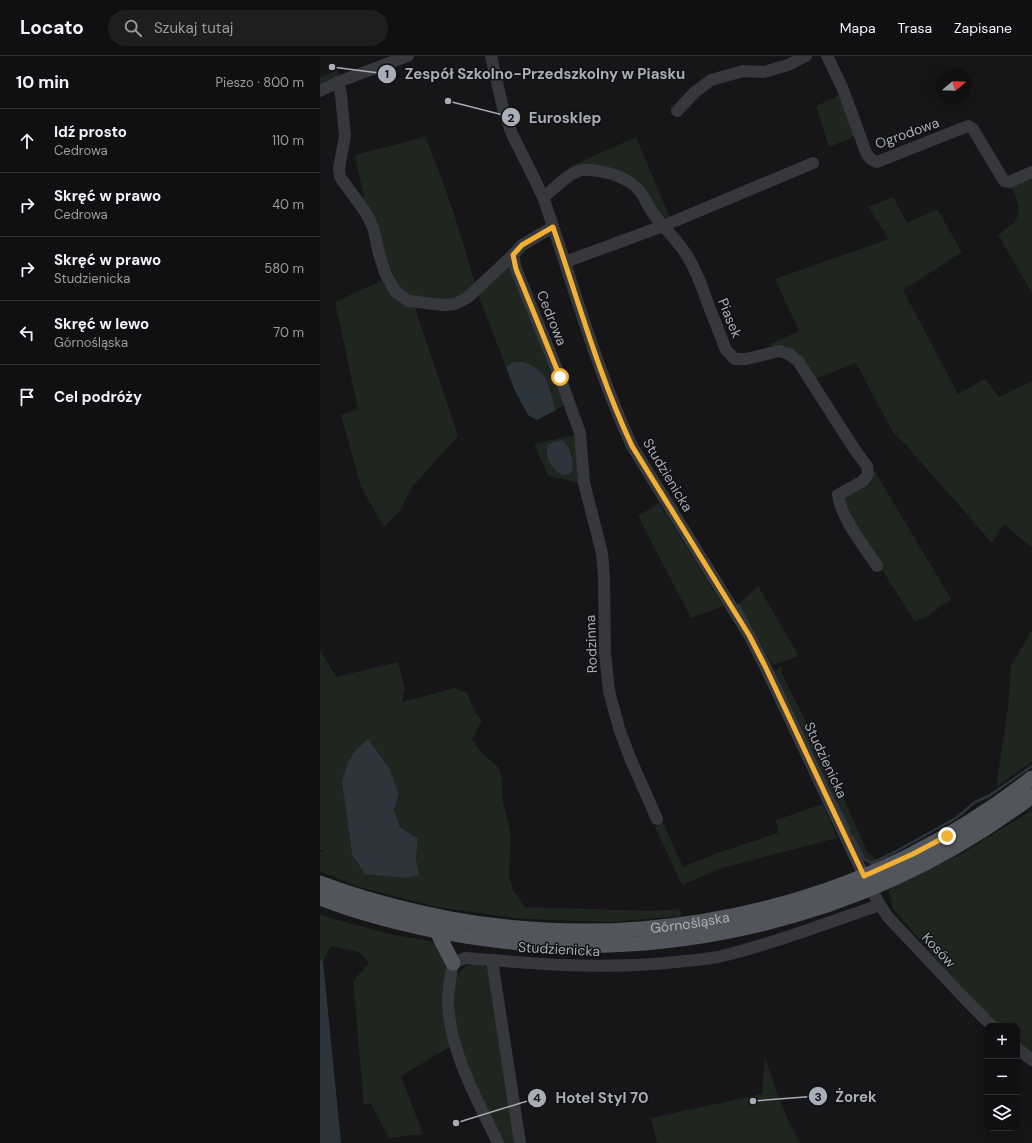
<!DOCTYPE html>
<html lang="pl">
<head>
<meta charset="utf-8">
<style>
	:root { --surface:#101012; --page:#1e1e20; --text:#f1f3f6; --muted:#9c9d9f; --line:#303032 }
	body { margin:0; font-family:"DM Sans",sans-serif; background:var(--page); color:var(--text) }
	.controls { position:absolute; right:12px; bottom:12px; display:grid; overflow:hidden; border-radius:8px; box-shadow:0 4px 16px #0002 }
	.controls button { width:36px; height:36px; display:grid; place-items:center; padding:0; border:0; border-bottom:1px solid var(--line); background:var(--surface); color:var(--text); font:20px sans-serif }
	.compass { position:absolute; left:616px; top:12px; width:36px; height:36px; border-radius:50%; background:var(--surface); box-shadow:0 4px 16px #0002; rotate:71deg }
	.stop { position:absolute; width:12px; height:12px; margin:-9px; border:3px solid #f2b134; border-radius:50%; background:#fff }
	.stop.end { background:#f2b134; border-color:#fff; box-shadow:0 1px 4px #0008 }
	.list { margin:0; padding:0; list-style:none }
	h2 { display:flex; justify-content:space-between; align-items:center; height:52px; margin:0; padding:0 16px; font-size:17px }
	h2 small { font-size:13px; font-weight:400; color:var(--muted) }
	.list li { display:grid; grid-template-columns:26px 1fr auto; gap:12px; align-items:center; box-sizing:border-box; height:64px; padding:0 16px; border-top:1px solid var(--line) }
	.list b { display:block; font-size:15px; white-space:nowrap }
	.list p { margin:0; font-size:13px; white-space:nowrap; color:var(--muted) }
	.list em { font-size:13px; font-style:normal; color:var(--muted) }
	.icon { flex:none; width:22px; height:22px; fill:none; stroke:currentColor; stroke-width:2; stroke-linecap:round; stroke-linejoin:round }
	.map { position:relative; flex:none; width:712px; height:1087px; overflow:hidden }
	header { display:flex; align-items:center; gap:24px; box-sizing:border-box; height:56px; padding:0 20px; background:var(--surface); border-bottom:1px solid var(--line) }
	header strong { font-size:19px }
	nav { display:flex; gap:22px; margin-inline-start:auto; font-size:14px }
	.search { width:280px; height:36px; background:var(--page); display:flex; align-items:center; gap:10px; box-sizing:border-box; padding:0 14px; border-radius:22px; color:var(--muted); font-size:15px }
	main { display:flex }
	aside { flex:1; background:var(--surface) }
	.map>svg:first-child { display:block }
</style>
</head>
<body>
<header>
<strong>Locato</strong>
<div class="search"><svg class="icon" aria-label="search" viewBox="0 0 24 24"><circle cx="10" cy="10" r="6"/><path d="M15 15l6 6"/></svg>Szukaj tutaj</div>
<nav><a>Mapa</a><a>Trasa</a><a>Zapisane</a></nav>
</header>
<main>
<aside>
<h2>10 min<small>Pieszo · 800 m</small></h2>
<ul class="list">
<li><svg class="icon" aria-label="ahead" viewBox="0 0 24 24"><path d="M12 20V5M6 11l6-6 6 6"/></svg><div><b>Idź prosto</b><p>Cedrowa</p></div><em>110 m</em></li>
<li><svg class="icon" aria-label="right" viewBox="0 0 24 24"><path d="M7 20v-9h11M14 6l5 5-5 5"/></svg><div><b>Skręć w prawo</b><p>Cedrowa</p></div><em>40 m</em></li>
<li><svg class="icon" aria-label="right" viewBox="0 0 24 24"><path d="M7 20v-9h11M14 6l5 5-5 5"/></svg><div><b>Skręć w prawo</b><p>Studzienicka</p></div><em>580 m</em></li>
<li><svg class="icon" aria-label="left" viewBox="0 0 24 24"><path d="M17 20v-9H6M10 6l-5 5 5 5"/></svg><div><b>Skręć w lewo</b><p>Górnośląska</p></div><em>70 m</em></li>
<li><svg class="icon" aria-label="arrive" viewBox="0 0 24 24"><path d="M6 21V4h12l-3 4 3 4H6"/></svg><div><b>Cel podróży</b></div></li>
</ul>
</aside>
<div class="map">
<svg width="712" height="1087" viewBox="0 0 712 1087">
	<rect width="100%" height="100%" fill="#161618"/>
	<g fill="#1e261f" fill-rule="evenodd">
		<path d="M 18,14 L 19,19 L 0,28 L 0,21 Z"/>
		<path d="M 520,39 L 536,80 L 509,91 L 496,50 Z"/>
		<path d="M 105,81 C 126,130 142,180 156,232 L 145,241 L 125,246 L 91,242 L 79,235 L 38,143 L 44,141 L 35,99 Z"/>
		<path d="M 316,81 L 350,162 L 338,159 L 321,126 L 297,115 L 249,111 Z"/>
		<path d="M 712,122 L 712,237 L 678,179 C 701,163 704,157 691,131 Z"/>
		<path d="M 573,141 L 587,167 L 617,153 L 642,196 L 583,234 L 638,338 L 665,323 L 679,341 L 712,325 L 712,492 L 684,468 L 672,487 L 587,390 L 574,378 L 536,307 L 493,324 L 472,293 L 448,289 L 479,275 L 455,223 L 569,183 L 548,151 Z"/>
		<path d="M 190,208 L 246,348 L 236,354 L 226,322 L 194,307 L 186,311 L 158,238 Z"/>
		<path d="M 61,225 L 80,247 L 95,252 L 138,380 L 92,431 L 81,453 L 64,471 L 41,431 L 21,359 L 38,353 L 15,246 Z"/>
		<path d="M 256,379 L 260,427 L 228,420 L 214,388 Z"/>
		<path d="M 554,414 L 631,543 L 609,559 L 595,566 L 526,456 L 521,443 L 545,429 Z"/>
		<path d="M 339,447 L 403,550 L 371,562 L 318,460 Z"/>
		<path d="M 438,530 L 479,600 L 453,609 L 418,549 Z"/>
		<path d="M 712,574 L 712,706 L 676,731 L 688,652 L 691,610 Z"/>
		<path d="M 0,594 L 16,621 L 78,606 L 85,633 L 82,646 L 135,632 L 147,637 L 153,652 L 162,665 L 152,683 L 160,695 L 179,712 L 182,725 L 183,747 L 191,778 L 189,821 L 193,834 L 205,851 L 332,855 L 357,853 L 361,855 L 362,860 L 292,866 L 202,863 L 117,851 L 39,831 L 0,815 L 0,796 L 5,794 L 0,794 ZM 35,695 L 79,738 L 74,754 L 80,771 L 98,783 L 96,802 L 99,819 L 32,798 L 22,725 L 27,708 Z"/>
		<path d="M 462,610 L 461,616 L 515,723 L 548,797 L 554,801 L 558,808 L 551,810 C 543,805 540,799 536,791 L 452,617 Z"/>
		<path d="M 503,748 L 517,782 L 401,812 L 362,829 L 335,771 L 343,766 L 363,811 L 398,797 L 458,777 L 456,764 Z"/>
		<path d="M 712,754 L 712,1000 L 697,990 L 697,970 L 675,970 L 573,853 L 569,834 L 644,796 Z"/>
		<path d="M 0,858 L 10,862 L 74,879 L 115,886 L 127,905 L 131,990 L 81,1020 L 103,1078 L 69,1082 L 51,1048 L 44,1049 L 33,925 L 49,907 L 39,896 L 11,890 L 3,905 L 0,904 Z"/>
		<path d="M 160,907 L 166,911 L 169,915 L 197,1087 L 183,1087 C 165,1049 145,1012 136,971 C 135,965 133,958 133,953 C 133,948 133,942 134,937 C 135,918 140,909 160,907 Z"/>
		<path d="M 445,1001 C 455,1031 464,1060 480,1087 L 337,1087 L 331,1062 L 442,1038 Z"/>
	</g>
	<g fill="#2c353c">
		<path d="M 194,306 L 204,306 L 216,312 L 226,322 L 236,354 L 217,364 L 208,359 L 194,333 L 186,311 Z"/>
		<path d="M 243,384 C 251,392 253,404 253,414 L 249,418 L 243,419 C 232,414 224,401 228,389 L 235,386 Z"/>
		<path d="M 48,683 L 69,712 L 79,738 L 74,754 L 80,771 L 98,783 L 96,802 L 99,819 L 87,822 L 45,818 L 32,798 L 22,725 L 27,708 L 35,695 Z"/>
		<path d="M 0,904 L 3,905 L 21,1087 L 0,1087 Z"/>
	</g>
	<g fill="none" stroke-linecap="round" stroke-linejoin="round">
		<g stroke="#2c353c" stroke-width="2.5">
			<path d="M 418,549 L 429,568"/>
			<path d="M 511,737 L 530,774"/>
			<path d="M 533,781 L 544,803 L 552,807 L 571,798 L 636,762 L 655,746 L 669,740 L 712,710"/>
		</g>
		<g stroke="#37383d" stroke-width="12">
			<path d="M 171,0 L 183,52 L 192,78 L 213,120 L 223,141 C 252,224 275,310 312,390 L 429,579 L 445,610 L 544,820 L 560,849 L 568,861 L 647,945 L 672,970"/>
			<path d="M 507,0 L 522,31 L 547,99 L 552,104 L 557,106 L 648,70 L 653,73 L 684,125 L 689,126 L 712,116"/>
			<path d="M 18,26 L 21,38 L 25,80 L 19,112 L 20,121 L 46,157 L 53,171 L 59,198 L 66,219 L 75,235 L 88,245 L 124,249 L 135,248 L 147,242 L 193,199"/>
			<path d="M 0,35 L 18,26 L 88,0"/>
			<path d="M 357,55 L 375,36 L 391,24 L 423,15 L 444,16 L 468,9 L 486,0"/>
			<path d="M 223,141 C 235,133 248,116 263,114 C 280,113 305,120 317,132 C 325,140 328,152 335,160 C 345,173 357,184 366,198 C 376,213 382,231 388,248 C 394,263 400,279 406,294 L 415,303 L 426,303 L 459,295 L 469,298 L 478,305 L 535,394 L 547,410 L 548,418 L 543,425 L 518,439 C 521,462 544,490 557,510"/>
			<path d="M 233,171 L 202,189 L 193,199 L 196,213 L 240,321 L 260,377 L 264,427 L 282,497 L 284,521 L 285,597 L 289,635 L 299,672 L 310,702 L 337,763"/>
			<path d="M 245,206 L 343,170 L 493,107"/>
			<path d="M 172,904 L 145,902 L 133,907 C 131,920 128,933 128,947 C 130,997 157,1043 178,1087"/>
			<path d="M 697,992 L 712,1004"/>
			<path d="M 200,1087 L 172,904 C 236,910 301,913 365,905 C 376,904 387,903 398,901 C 453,888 506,867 560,849"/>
		</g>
		<g stroke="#53555c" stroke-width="15">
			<path id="s1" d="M 0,827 C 44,844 85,854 131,863 C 257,886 386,876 507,834 C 537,823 566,812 594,797 C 636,776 675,751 712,722"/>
			<path d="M 0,842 C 36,856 74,866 112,874 C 321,917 542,869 712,740"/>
			<path d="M 117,875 L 122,886 L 133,907"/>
		</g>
	</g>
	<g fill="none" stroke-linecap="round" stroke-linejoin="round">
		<path stroke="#f2b134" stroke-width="5" d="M 240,321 L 196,213 L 193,199 L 202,189 L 233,171 C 258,244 279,320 312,390 L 429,579 L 445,610 L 544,820 L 593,798 L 627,780"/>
	</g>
	<g text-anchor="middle" stroke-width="3" stroke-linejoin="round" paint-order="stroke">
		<g font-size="14" fill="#a8adb8" stroke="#111113">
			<text transform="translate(587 77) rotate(-20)" y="5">Ogrodowa</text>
			<text transform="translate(232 262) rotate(68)" y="5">Cedrowa</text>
			<text transform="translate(410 262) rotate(68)" y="5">Piasek</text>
			<text transform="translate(348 419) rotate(59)" y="5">Studzienicka</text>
			<text transform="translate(271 588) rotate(-92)" y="5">Rodzinna</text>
			<text transform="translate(506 704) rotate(65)" y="5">Studzienicka</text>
			<text dy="5" stroke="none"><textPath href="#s1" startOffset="376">Górnośląska</textPath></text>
			<text transform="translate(239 893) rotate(3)" y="5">Studzienicka</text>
			<text transform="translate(619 894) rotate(47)" y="5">Kosów</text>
		</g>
	</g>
	<path fill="none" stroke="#a8adb8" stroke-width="1.5" d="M12 11L67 18M128 45L191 61M433 1045L498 1040M136 1067L217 1042"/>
	<g fill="#a8adb8" stroke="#111113" stroke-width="1.5">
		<circle cx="12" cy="11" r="4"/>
		<circle cx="128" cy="45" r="4"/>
		<circle cx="433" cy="1045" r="4"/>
		<circle cx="136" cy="1067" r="4"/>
		<circle cx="67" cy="18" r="10"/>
		<circle cx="191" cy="61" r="10"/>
		<circle cx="498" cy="1040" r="10"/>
		<circle cx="217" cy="1042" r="10"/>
	</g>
	<g font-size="12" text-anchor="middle" font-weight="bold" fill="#111">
		<text x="67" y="22">1</text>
		<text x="191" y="66">2</text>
		<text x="498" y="1045">3</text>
		<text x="217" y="1046">4</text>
	</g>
	<g font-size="15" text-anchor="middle" font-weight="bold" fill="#a8adb8" stroke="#111113" stroke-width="3" stroke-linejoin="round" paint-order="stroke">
		<text x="225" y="23">Zespół Szkolno-Przedszkolny w Piasku</text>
		<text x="245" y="67">Eurosklep</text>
		<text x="536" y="1046">Żorek</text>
		<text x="282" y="1047">Hotel Styl 70</text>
	</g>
</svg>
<div class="controls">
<button>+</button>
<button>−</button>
<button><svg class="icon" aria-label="layers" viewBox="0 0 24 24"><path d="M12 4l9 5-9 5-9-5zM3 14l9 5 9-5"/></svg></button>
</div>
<svg class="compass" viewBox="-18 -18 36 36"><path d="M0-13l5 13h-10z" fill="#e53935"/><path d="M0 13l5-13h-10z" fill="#9c9d9f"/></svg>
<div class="stop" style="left:240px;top:321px"></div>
<div class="stop end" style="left:627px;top:780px"></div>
</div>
</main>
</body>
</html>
